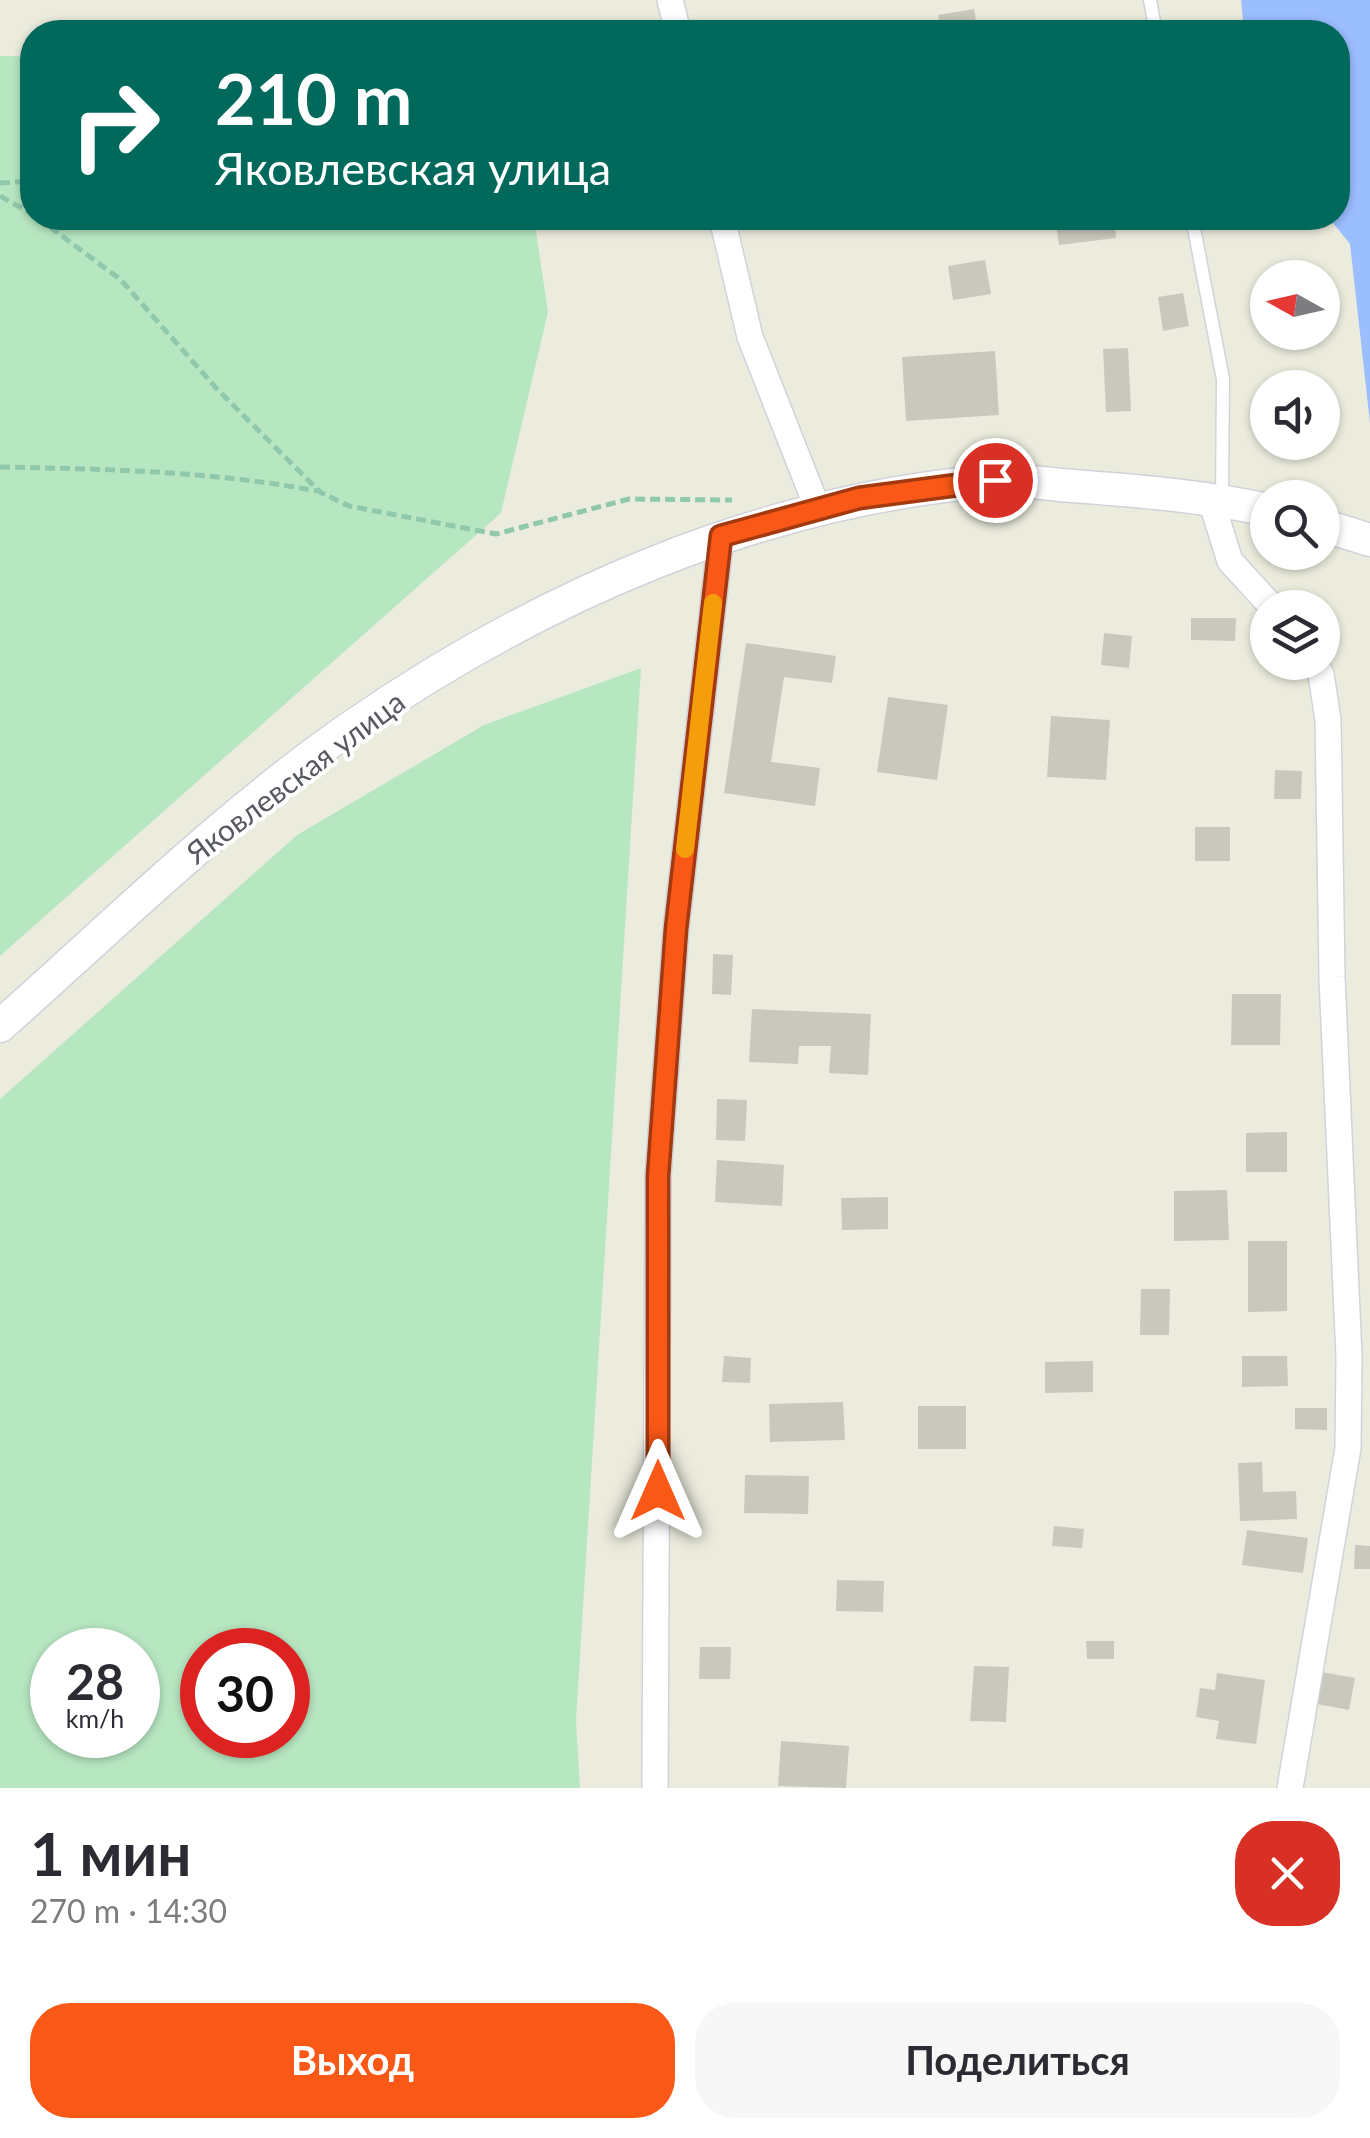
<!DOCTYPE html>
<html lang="ru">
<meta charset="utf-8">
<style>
body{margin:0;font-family:Lato,sans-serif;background:#f7f7f7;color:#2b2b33;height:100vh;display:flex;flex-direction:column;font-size:38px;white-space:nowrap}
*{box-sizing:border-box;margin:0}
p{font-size:32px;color:#7c7c81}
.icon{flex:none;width:55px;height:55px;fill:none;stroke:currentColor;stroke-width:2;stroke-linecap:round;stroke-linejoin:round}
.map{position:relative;height:1788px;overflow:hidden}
.side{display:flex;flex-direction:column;background:#fff;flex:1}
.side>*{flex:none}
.hud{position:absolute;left:20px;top:20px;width:1330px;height:210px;border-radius:40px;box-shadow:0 2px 8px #0004;background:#00695c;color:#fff;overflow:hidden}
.needle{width:65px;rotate:278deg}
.controls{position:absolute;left:1250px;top:260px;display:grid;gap:20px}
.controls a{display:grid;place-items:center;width:90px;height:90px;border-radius:50%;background:#fff;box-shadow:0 2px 8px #0004;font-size:50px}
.speed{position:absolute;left:30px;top:1628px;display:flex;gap:20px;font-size:50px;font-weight:700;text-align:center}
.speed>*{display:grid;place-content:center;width:130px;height:130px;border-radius:50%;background:#fff;box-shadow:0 2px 8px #0004;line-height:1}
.speed small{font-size:25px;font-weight:400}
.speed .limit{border:15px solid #d22;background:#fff;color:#111}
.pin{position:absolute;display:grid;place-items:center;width:85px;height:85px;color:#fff;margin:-42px;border:5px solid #fff;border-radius:50%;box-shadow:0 2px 10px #0007}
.me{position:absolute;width:110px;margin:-55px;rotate:0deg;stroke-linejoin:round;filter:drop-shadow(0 0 8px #0008)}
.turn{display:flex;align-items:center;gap:35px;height:210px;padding:0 30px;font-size:45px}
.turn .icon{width:130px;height:130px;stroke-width:2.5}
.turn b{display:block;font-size:70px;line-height:85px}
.round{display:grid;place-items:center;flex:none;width:105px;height:105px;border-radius:40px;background:#f7f7f7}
.head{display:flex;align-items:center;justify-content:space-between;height:170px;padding:0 30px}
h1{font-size:60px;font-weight:700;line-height:75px}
.primary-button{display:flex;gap:20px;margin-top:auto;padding:20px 30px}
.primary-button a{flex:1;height:115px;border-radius:40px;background:#f95817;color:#fff;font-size:40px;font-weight:700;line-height:115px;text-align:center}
.primary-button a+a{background:#f7f7f7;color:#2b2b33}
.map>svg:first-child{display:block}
.green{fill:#b7e7c1;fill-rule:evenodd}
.water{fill:#9bbeff}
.building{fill:#c9c8bd}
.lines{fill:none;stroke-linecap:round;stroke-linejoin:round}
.service-casing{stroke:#d1d2da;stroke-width:15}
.minor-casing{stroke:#d1d2da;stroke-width:28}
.tertiary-casing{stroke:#d1d2da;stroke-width:35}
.path{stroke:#90c8ac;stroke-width:5;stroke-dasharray:10 5;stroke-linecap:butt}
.service{stroke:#fff;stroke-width:12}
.minor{stroke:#fff;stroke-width:25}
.tertiary{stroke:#fff;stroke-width:32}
.route-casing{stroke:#a2390f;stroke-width:25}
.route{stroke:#f95817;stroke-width:18}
.slow{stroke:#f59e0b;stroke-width:18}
.labels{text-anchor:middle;stroke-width:8;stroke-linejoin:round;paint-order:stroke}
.street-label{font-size:30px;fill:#575961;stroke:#fff}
</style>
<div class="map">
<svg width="1370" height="1788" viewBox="0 0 1370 1788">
<rect width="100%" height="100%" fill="#ececde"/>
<g class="green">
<path d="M0 56H32V218H534L548 312 501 513 0 956Z"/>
<path d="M641 668 576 1721 580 1788H0V1099L297 835 484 725ZM52 1650H138V1735H52ZM202 1650H288V1735H202Z"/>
</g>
<path class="water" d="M1241 0H1370V423L1350 244 1329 218H1338V32H1244Z"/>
<g class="building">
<path d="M974 9 978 32H941L938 15Z"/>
<path d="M1055 218H1114L1116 238 1059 245Z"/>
<path d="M985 260 991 294 953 300 948 266Z"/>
<path d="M1183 293 1189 326 1163 331 1158 297Z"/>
<path d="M1128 348 1131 411 1106 412 1103 349Z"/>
<path d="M995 351 999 415 906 421 902 357Z"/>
<path d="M1191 618H1236L1235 641 1191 640Z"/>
<path d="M1104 633 1132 636 1129 668 1101 665Z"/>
<path d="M746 643 836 656 832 683 784 677 771 762 820 768 815 806 724 793Z"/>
<path d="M888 697 948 705 937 780 877 772Z"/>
<path d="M1051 716 1110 720 1106 780 1047 777Z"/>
<path d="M1275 770 1302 771 1301 799H1274Z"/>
<rect x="1195" y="827" width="35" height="34"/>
<path d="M713 954 733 955 731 995 712 994Z"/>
<path d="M1232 994H1281L1280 1045H1231Z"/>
<path d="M752 1009 871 1014 868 1075 829 1073 831 1046H799L798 1064 749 1062Z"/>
<path d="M717 1099 747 1100 745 1141 716 1140Z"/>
<path d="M1287 1132V1172H1246V1133Z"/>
<path d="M717 1160 784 1165 782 1206 715 1202Z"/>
<path d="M1227 1190 1229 1240 1174 1241V1191Z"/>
<path d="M888 1197V1229L842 1230 841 1198Z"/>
<path d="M1248 1241H1287V1311L1248 1312Z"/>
<path d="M1141 1289H1170L1169 1335H1140Z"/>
<path d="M724 1356 751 1358 750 1383 722 1382Z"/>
<path d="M1242 1356H1287L1288 1386 1242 1387Z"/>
<path d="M1093 1361V1392L1045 1393V1362Z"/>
<path d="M843 1402 845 1440 770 1442 769 1404Z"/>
<rect x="918" y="1406" width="48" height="43"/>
<path d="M1295 1408H1327V1430L1295 1429Z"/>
<path d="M1262 1462 1263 1492 1296 1491 1297 1519 1240 1521 1238 1463Z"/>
<path d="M745 1475 809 1476 808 1514 744 1513Z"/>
<path d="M1054 1526 1084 1529 1082 1548 1052 1546Z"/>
<path d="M1247 1530 1308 1538 1303 1573 1242 1565Z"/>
<path d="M1355 1545 1370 1546V1569H1354Z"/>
<path d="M837 1580 884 1581 883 1612 836 1611Z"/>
<path d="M1086 1641H1114V1659H1087Z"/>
<path d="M700 1647H731L730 1679H699Z"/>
<path d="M974 1666 1009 1667 1006 1722 970 1721Z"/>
<path d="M1322 1672 1355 1678 1349 1710 1317 1704Z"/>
<path d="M1217 1673 1265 1680 1256 1744 1216 1739 1219 1721 1196 1717 1200 1688 1215 1690Z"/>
<path d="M781 1741 849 1746 846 1788 778 1786Z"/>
</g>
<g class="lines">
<defs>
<g id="service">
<path d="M1150 0 1156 32"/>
<path d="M1192 218 1223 379 1222 500"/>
</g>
<g id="minor">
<path d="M670 0 678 32"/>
<path d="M722 218 750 337 817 507"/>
<path d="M1210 497 1230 561 1273 608"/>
<path d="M655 1788 658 1176 676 929 721 536"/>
<path d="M1290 1788 1348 1448 1349 1357 1332 977 1328 720 1321 674 1313 662"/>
</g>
<g id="tertiary">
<path d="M1322 525 1370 540"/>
<path d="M0 1026C114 925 225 815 350 728 541 596 758 501 990 481 1017 479 1046 484 1073 486 1139 491 1203 496 1268 510"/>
</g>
</defs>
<use href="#service" class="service-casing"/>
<use href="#minor" class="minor-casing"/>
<use href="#tertiary" class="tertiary-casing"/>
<g class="path">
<path d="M392 32 398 27 555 32"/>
<path d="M0 183 32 181"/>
<path d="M0 196 32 214"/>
<path d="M38 218 121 280 218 390 320 492 349 506 496 534 629 499 732 500"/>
<path d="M0 467C107 469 211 471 317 491"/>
</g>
<use href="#service" class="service"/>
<use href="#minor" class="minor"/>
<use href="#tertiary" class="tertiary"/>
</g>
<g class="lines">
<defs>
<path id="route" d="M658 1491V1176L676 929 721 536 859 498 995 480"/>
</defs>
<use href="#route" class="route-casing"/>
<use href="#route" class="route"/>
<path class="slow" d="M685 849 713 603"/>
</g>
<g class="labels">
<g class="street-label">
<text transform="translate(296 778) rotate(-37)" y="10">Яковлевская улица</text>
</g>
</g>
</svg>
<div class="controls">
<a><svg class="needle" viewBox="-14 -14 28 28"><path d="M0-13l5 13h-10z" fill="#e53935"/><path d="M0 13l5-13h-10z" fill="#7c7c81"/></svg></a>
<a><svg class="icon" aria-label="sound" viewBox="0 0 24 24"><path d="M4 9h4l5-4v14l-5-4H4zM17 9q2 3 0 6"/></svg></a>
<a><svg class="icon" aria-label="search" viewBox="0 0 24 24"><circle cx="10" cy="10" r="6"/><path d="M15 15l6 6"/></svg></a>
<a><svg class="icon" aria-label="layers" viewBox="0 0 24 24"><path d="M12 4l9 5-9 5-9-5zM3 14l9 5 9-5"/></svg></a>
</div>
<div class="speed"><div>28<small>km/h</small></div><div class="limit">30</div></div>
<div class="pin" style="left:995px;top:480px;background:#d93025"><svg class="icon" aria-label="arrive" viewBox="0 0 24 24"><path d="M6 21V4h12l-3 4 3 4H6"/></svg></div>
<svg class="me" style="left:658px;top:1491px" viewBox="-20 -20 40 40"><path d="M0-17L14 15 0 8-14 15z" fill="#f95817" stroke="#fff" stroke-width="4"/></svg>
<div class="hud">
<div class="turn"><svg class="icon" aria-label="right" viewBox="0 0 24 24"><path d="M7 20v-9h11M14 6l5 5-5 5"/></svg><div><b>210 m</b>Яковлевская улица</div></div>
</div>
</div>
<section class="side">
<div class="head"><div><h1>1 мин</h1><p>270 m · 14:30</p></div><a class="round" style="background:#d93025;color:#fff"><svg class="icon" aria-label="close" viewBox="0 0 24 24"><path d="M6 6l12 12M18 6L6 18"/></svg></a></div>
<div class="primary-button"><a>Выход</a><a>Поделиться</a></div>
</section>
